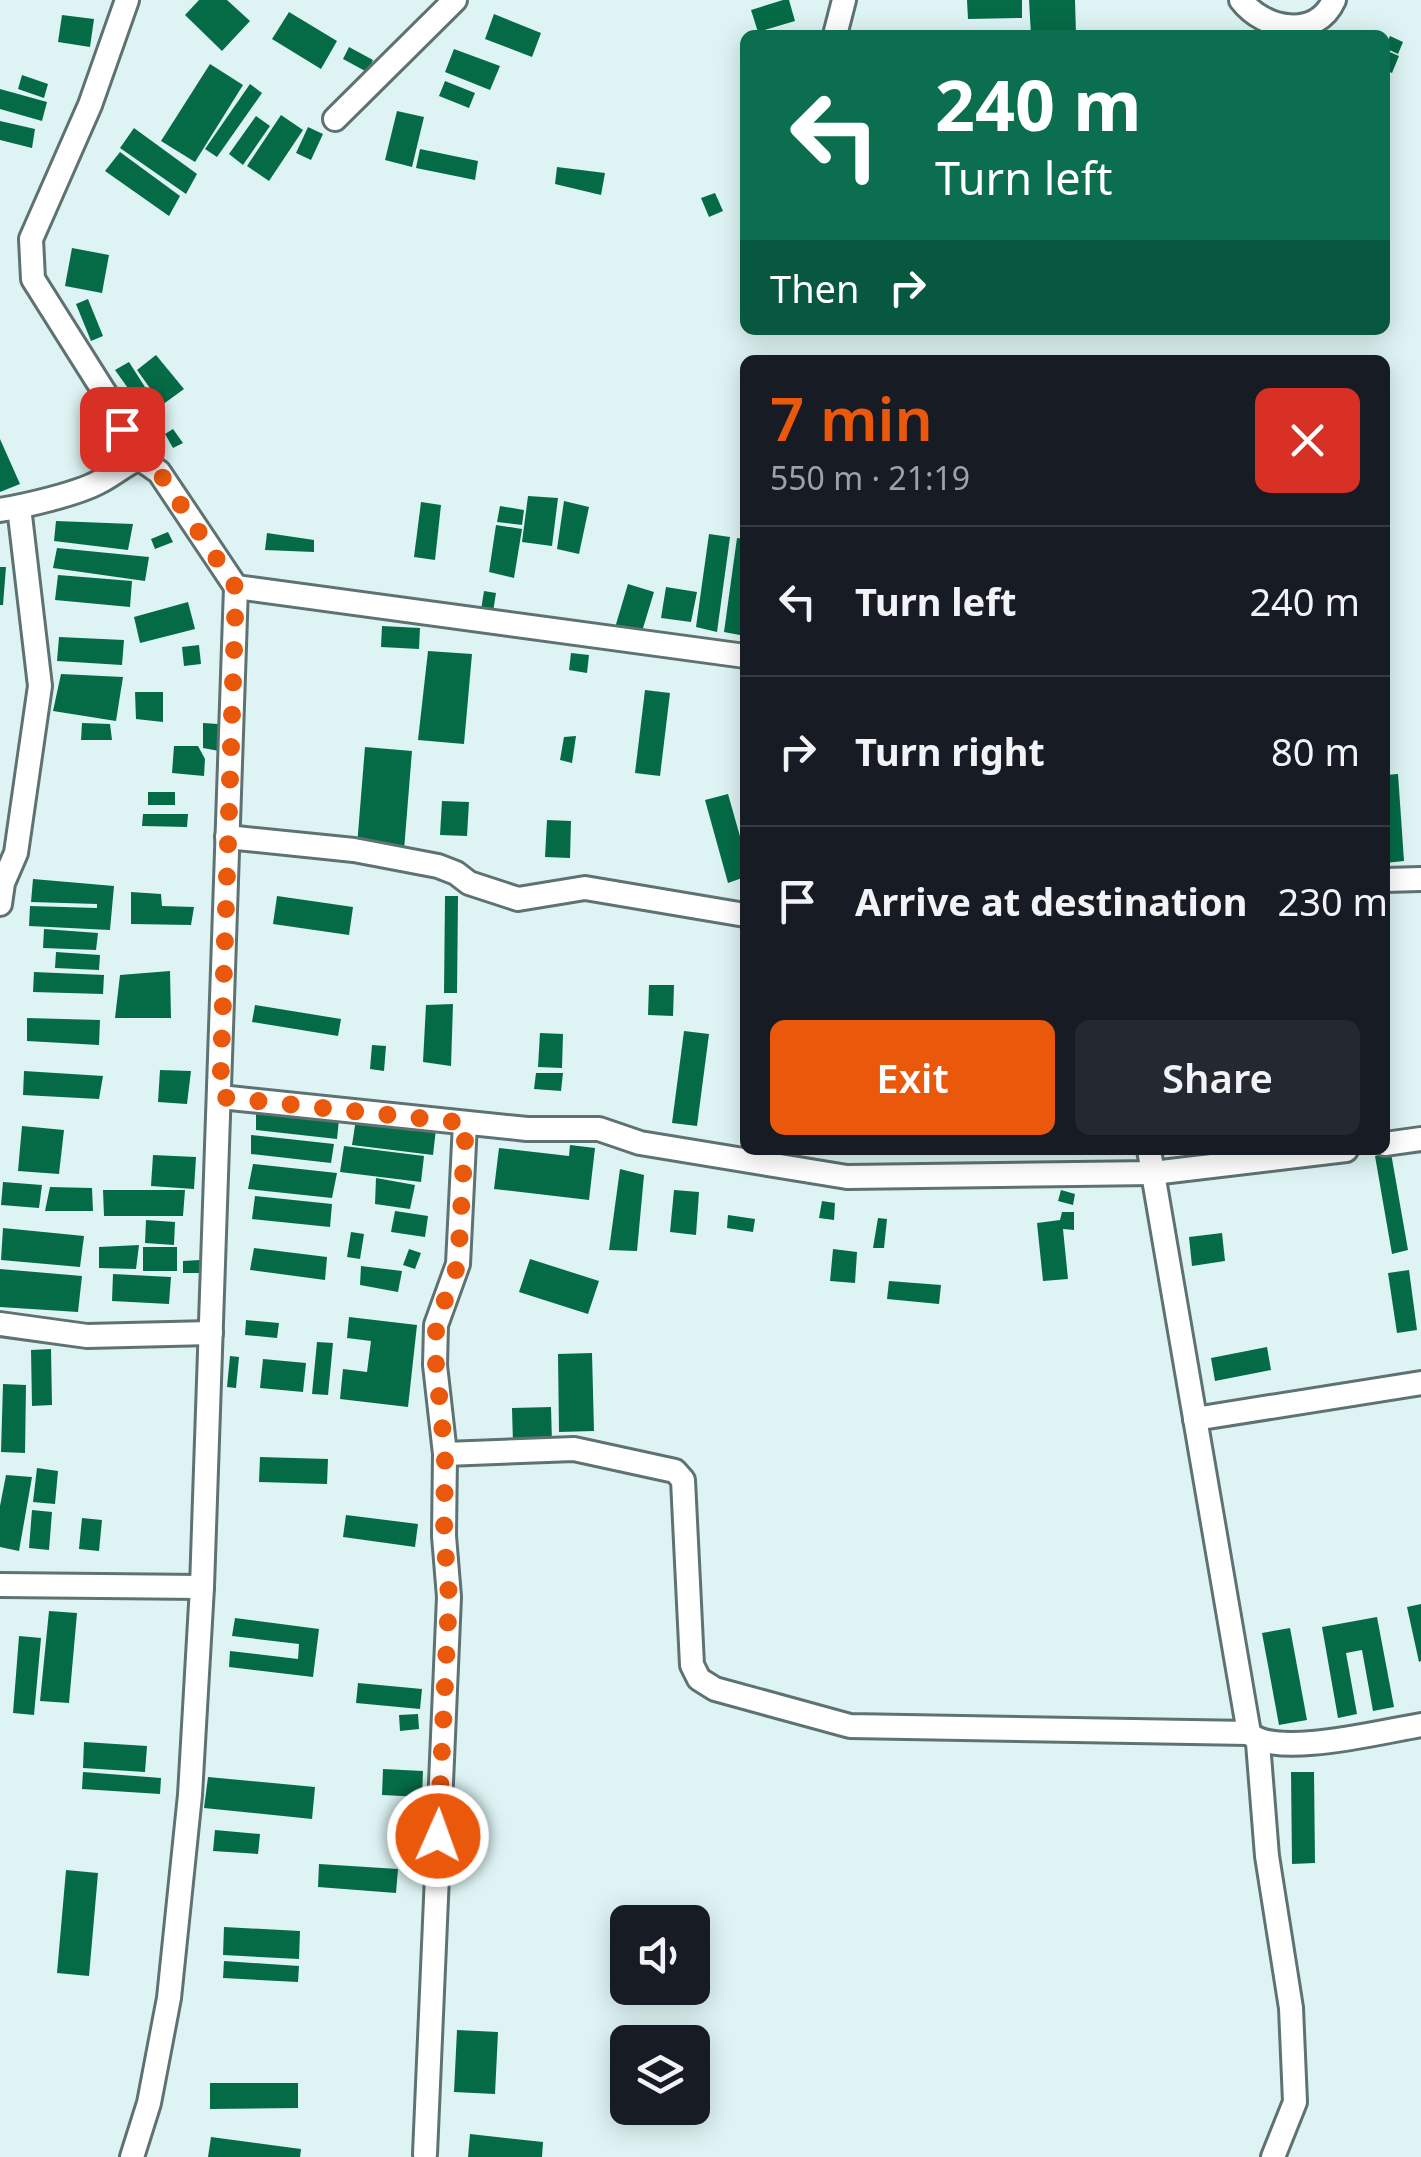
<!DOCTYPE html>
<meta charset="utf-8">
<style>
body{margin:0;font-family:"Noto Sans",sans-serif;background:#242831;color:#f1f3f6;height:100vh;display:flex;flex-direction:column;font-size:38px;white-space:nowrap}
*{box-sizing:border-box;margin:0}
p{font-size:32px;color:#9ea1a6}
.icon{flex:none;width:55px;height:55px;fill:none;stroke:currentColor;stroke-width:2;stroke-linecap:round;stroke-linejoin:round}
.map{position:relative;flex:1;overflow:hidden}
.sheet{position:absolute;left:740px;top:355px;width:650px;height:800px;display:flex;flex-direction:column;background:#171b24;border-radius:15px;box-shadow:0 5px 25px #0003}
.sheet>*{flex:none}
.guide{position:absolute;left:740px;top:30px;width:650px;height:305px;border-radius:15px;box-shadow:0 5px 25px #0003;background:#0b6e4f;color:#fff;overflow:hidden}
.buttons{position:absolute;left:610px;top:1905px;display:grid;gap:20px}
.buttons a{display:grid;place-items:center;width:100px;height:100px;border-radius:15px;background:#171b24;box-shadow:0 5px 25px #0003;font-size:50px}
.pin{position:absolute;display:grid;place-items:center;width:85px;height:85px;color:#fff;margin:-42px;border-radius:20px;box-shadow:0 5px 15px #0006}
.me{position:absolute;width:110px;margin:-55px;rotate:2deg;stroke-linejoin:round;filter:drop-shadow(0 0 8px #0008)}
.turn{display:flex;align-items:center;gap:35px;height:210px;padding:0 30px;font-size:45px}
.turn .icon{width:130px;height:130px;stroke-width:2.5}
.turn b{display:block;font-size:70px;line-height:85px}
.then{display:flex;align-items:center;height:95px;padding:0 30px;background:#0003;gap:20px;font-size:38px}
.round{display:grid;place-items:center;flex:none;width:105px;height:105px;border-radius:15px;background:#242831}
.summary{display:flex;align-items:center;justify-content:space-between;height:170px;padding:0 30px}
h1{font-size:60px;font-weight:600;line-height:75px;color:#ea580c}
.button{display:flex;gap:20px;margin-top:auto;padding:20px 30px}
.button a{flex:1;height:115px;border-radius:15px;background:#ea580c;color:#fff;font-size:40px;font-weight:600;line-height:115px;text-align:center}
.button a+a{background:#242831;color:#f1f3f6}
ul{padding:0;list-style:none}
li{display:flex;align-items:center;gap:30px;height:150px;padding:0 30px;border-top:2px solid #363941}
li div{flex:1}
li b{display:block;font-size:38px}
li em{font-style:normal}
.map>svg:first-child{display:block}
.building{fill:#056b47}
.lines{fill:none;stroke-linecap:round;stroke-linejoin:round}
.minor-casing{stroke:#5e7272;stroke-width:28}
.minor{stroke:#fff;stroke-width:22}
.route{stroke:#ea580c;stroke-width:18;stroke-dasharray:0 32.4}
</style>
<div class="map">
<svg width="1421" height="2157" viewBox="0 0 1421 2157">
<rect width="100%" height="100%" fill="#def4f4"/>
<g class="building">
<path d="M199 0H227L250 21 222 51 185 15Z"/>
<path d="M783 0H789L795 21 758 32 751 10Z"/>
<path d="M967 0H1022V18L968 19Z"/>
<path d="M1029 0H1075L1076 35H1031Z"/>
<path d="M289 12 337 41 321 69 272 39Z"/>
<path d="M494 14 541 33 532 57 485 39Z"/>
<path d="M62 15 94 19 90 47 58 42Z"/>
<path d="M1390 36 1403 42 1398 54 1385 48Z"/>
<path d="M349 47 373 60 367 72 343 59Z"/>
<path d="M454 49 500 66 490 90 445 72Z"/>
<path d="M1385 50 1399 56 1392 73 1385 70Z"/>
<path d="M210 64 243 85 195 162 161 141Z"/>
<path d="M22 75 48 84 44 98 18 89Z"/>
<path d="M445 81 475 93 469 108 439 96Z"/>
<path d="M250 84 262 93 217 157 205 149Z"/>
<path d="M0 89 47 102 42 121 0 109Z"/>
<path d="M397 111 424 117 412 167 385 160Z"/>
<path d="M281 115 303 130 269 181 247 166Z"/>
<path d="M256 116 270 126 243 165 229 154Z"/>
<path d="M0 121 35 129 32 148 0 140Z"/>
<path d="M308 127 323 134 311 160 296 153Z"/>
<path d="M134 128 197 174 186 194 120 148Z"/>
<path d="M420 149 478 161 475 180 416 168Z"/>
<path d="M120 152 180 196 169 216 105 171Z"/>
<path d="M557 167 605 173 601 195 555 184Z"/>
<path d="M715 193 723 211 709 217 701 198Z"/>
<path d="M72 248 109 255 102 293 65 286Z"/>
<path d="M88 299 103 336 91 341 76 304Z"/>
<path d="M156 355 184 389 162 405 137 370Z"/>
<path d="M129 362 152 398 140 405 115 370Z"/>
<path d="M173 429 183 443 173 448 165 434Z"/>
<path d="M0 439 20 484 0 492Z"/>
<path d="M528 496 558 498 552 546 522 542Z"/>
<path d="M564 501 589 507 579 554 557 549Z"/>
<path d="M421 502 441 505 435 560 414 557Z"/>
<path d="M500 506 524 510 522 525 497 522Z"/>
<path d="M56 521 133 524 128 550 54 541Z"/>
<path d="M496 525 522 529 514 578 489 572Z"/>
<path d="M168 532 173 542 155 549 151 539Z"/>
<path d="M267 533 314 540V552L265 550Z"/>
<path d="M709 534 730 537 717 632 696 627Z"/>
<path d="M737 538 745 539V636L724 632Z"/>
<path d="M57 548 149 557 145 581 53 568Z"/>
<path d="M0 567H6L3 605H0Z"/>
<path d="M58 575 132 581 130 607 55 600Z"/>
<path d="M628 584 654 592 640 638 614 631Z"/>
<path d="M666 587 697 592 691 622 661 618Z"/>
<path d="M484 591 496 593 493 612 481 610Z"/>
<path d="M188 602 195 629 140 643 134 617Z"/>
<path d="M382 626 420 628 419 649 381 647Z"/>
<path d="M59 637 124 640 122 665 57 661Z"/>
<path d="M199 645 201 664 184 666 182 647Z"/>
<path d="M428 651 472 654 464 744 418 740Z"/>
<path d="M571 653 589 655 587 673 569 670Z"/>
<path d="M61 674 123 677 116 721 53 711Z"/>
<path d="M645 690 670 693 660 776 635 773Z"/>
<path d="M135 692H163V722L136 719Z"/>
<path d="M82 723 110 724 112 740H81Z"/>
<path d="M203 723 218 724 219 751 203 748Z"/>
<path d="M576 736 572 763 560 760 564 737Z"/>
<path d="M174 746H198L205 759 204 776 172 773Z"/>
<path d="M365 747 412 751 404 850 357 846Z"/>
<path d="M1398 774 1404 861 1385 863V775Z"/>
<rect x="148" y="792" width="27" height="13"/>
<path d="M728 794 745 854V877L728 883 705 800Z"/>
<path d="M442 801 469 802 467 836 440 835Z"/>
<path d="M143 814H188L187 827 142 826Z"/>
<path d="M547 820 571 821 570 858 545 857Z"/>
<path d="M33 879 114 886 110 930 29 926 30 906 97 908V904L31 902Z"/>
<path d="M131 892 161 894 162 906 194 907 191 925 131 924Z"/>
<path d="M277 896 353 907 349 935 273 924Z"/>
<path d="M445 896H458L457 993H444Z"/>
<path d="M44 929 98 933 96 950 43 948Z"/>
<path d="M56 952 100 955 99 970 55 968Z"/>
<path d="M170 971 171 1018H115L120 975Z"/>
<path d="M34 972 104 975 103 994 33 992Z"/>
<path d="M649 985H674L673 1016 648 1015Z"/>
<path d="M453 1004 451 1066 423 1062 426 1005Z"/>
<path d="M255 1005 341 1019 338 1036 252 1022Z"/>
<path d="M27 1018 100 1020 99 1045 27 1041Z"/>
<path d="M684 1031 709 1034 697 1126 672 1123Z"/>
<path d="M540 1033 563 1034 562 1068 538 1067Z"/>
<path d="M372 1045 386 1046 384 1071 370 1069Z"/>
<path d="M160 1070 191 1071 187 1104 158 1102Z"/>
<path d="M24 1071 103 1076 99 1099 23 1095Z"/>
<path d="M536 1073H563L561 1091 534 1089Z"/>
<path d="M256 1110 339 1119 337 1139 256 1130Z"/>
<path d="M356 1119 436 1129 433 1155 352 1145Z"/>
<path d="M22 1126 64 1130 59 1174 18 1171Z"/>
<path d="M251 1135 334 1144 331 1163 251 1154Z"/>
<path d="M570 1145 595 1148 589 1200 494 1189 499 1148 569 1156Z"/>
<path d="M344 1146 424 1156 421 1182 340 1172Z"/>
<path d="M1391 1153 1408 1250 1392 1254 1375 1156Z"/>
<path d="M153 1155 196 1157 194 1189 151 1186Z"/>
<path d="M253 1164 337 1173 332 1198 248 1189Z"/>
<path d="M620 1169 644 1175 637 1251 609 1250Z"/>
<path d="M376 1178 415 1185 410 1209 375 1204Z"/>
<path d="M3 1182 42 1185 39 1208 1 1205Z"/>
<path d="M50 1187 92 1188 93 1211H45Z"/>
<path d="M103 1190H185L183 1216H104Z"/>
<path d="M674 1190 699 1192 696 1235 670 1232Z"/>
<path d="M1061 1190 1075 1194 1073 1205 1058 1201Z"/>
<path d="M255 1196 332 1204 330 1227 252 1219Z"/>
<path d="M822 1201 835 1203 834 1220 819 1218Z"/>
<path d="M395 1211 428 1216 425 1237 391 1232Z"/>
<path d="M1062 1212H1074V1230L1063 1229 1068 1279 1043 1281 1037 1223 1060 1220Z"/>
<path d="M728 1215 755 1219 753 1232 727 1228Z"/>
<path d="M878 1218 887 1219 884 1248H873Z"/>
<path d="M146 1220 175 1222 174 1245 145 1243Z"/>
<path d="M3 1228 84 1236 80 1267 1 1260Z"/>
<path d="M351 1232 364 1234 360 1259 347 1257Z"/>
<path d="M1222 1233 1225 1261 1192 1266 1189 1237Z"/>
<path d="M139 1245 136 1269 99 1268V1247Z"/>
<rect x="143" y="1247" width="34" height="24"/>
<path d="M254 1248 327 1257 325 1280 250 1270Z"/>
<path d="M409 1249 421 1253 415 1269 403 1265Z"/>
<path d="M833 1249 857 1252 855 1283 830 1281Z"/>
<path d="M530 1259 599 1281 588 1314 519 1292Z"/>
<path d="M200 1260V1273H183V1261Z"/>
<path d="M361 1266 402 1271 398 1292 360 1285Z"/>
<path d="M0 1269 82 1276 78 1312 0 1307Z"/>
<path d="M1409 1270 1417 1330 1397 1333 1388 1273Z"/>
<path d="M113 1274 171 1277 169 1304 112 1301Z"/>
<path d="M889 1281 941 1285 939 1304 887 1299Z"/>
<path d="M349 1317 417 1325 408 1407 340 1399 343 1369 367 1372 371 1341 347 1338Z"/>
<path d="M246 1320 279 1323 277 1338 245 1335Z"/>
<path d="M317 1342 333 1343 328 1395 312 1394Z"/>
<path d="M1267 1347 1271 1370 1215 1381 1211 1358Z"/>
<path d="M51 1349 52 1405 32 1406 31 1350Z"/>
<path d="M592 1353 594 1431 559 1432 558 1354Z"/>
<path d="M230 1356 239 1357 236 1388 227 1387Z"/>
<path d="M263 1359 306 1363 303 1392 260 1388Z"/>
<path d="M3 1384 26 1385 25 1453 1 1452Z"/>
<path d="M551 1407 552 1443 513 1444 512 1408Z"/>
<path d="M260 1457 328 1459 327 1484 259 1482Z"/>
<path d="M37 1468 58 1471 55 1504 33 1502Z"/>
<path d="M6 1475 32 1477 19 1551 0 1547V1506Z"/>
<path d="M32 1510 52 1512 49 1550 29 1548Z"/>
<path d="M346 1515 418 1524 415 1547 343 1537Z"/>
<path d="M82 1518 102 1520 99 1551 79 1549Z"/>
<path d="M1421 1604V1661L1419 1662 1407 1607Z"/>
<path d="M49 1611 77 1613 69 1703 40 1701Z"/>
<path d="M1377 1617 1394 1707 1373 1711 1362 1650 1346 1653 1357 1714 1338 1718 1322 1627Z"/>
<path d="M235 1618 319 1629 313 1677 229 1667 230 1651 298 1659 299 1644 232 1636Z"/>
<path d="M1290 1628 1307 1720 1279 1725 1262 1633Z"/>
<path d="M19 1636 41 1638 34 1715 13 1713Z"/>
<path d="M358 1683 422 1689 420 1709 356 1703Z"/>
<path d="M418 1714 419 1729 400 1731 399 1715Z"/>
<path d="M84 1742 147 1746 145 1772 83 1768Z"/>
<path d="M383 1769 423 1771 422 1797 382 1795Z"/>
<path d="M83 1772 161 1778 160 1794 82 1789Z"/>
<path d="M1291 1772H1314L1315 1863 1292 1864Z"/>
<path d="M208 1777 315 1787 312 1819 204 1808Z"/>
<path d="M215 1830 260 1834 258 1854 213 1851Z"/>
<path d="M319 1864 398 1869 396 1893 318 1887Z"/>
<path d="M66 1870 98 1873 89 1976 57 1973Z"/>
<path d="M224 1927 300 1931 299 1959 223 1955Z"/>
<path d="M224 1961 299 1966 298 1982 223 1978Z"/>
<path d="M457 2030 498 2032 495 2094 454 2092Z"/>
<path d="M210 2083H298V2108L210 2109Z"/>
<path d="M470 2134 543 2142 542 2157H468Z"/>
<path d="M211 2137 301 2149 300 2157H208Z"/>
</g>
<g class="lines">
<defs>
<g id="minor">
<path d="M1241 0C1264 30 1316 40 1334 0"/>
<path d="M835 35 844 0"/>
<path d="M335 119 455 0"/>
<path d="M0 510C25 506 77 494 99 482 113 475 124 465 139 458L115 419 108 398 33 279 31 239 90 105 127 0"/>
<path d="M236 587 745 656"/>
<path d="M227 837 354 850 438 866 456 873 469 883 518 899 585 888 745 915"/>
<path d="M1385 880 1421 879"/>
<path d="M0 904 3 883 16 853 40 686 19 507"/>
<path d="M220 1097 527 1129H599L640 1143 847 1177 1153 1173 1346 1150"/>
<path d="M1385 1144 1421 1139"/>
<path d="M1149 1150 1249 1733C1274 1759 1384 1731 1421 1725"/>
<path d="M0 1324 87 1336 211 1333"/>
<path d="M1195 1419 1421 1383"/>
<path d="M445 1454 574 1449 675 1471 683 1480 692 1665 699 1679 715 1689 850 1726 1249 1733"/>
<path d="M0 1585 202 1587"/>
<path d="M1258 1743 1267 1856 1291 2008 1295 2102 1273 2157"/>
<path d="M425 2154 449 1597 444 1536 445 1454 435 1365 436 1325 458 1264 465 1123"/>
<path d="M132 2157 149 2103 169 1998 190 1795 202 1587 236 587 159 472 139 458"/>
</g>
</defs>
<use href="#minor" class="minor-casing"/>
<use href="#minor" class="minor"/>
</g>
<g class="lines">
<path class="route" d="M122 429 139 458 159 472 236 588 220 1097 466 1123 458 1264 436 1325V1365L445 1454 444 1536 449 1597 438 1836"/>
</g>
</svg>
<div class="buttons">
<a><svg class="icon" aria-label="sound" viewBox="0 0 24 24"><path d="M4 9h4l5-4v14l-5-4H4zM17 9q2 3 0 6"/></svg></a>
<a><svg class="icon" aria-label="layers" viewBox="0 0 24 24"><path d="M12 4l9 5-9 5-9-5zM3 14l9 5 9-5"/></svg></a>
</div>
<div class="pin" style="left:122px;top:429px;background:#d93025"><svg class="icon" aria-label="arrive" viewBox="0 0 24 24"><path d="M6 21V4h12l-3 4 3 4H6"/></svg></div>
<svg class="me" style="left:438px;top:1836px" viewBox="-20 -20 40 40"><circle r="17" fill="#ea580c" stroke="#fff" stroke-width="3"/><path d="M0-11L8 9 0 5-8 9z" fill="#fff"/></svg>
<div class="guide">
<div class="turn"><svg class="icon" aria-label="left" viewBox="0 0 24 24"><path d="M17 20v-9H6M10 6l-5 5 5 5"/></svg><div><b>240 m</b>Turn left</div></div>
<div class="then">Then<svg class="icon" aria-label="right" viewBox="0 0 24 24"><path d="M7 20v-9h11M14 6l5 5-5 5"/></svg></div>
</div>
<section class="sheet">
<div class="summary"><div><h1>7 min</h1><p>550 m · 21:19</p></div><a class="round" style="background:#d93025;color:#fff"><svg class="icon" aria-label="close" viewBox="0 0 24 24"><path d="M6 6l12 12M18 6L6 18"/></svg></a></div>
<ul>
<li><svg class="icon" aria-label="left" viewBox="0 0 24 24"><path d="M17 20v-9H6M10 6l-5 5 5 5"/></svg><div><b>Turn left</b></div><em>240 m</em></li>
<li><svg class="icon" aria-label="right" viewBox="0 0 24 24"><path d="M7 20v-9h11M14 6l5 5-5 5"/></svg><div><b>Turn right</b></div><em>80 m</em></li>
<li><svg class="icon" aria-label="arrive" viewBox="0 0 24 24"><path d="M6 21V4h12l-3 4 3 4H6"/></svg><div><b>Arrive at destination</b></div><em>230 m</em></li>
</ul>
<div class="button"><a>Exit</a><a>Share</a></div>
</section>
</div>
